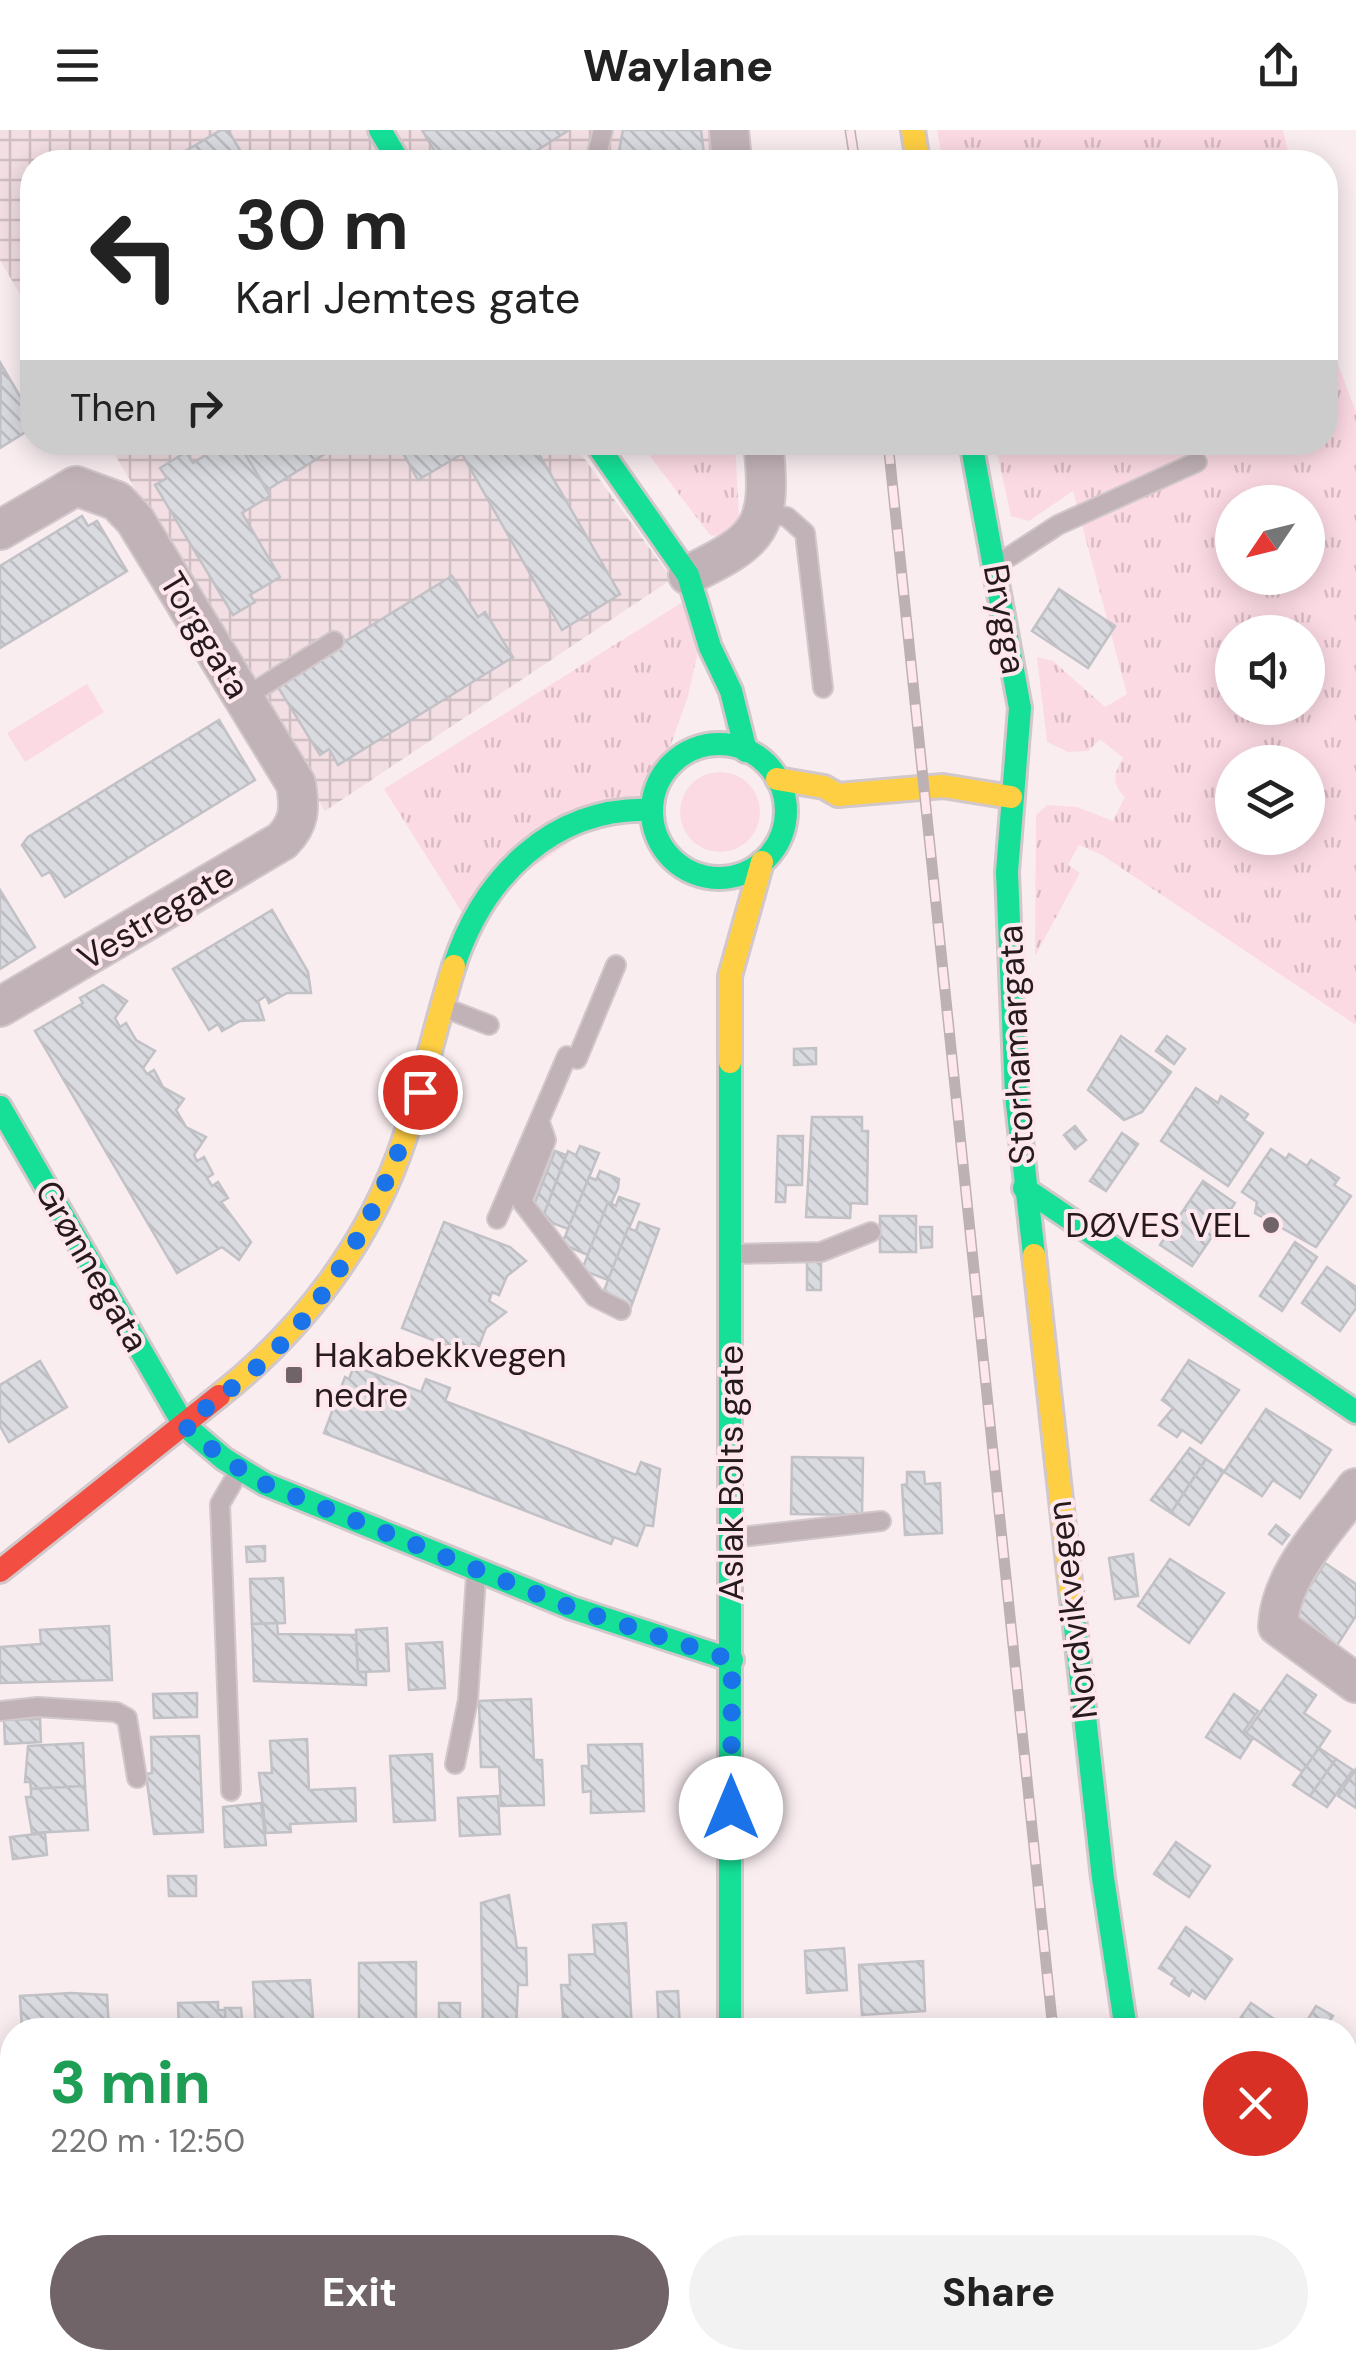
<!DOCTYPE html>
<meta charset="utf-8">
<style>
body{margin:0;font-family:"DM Sans",sans-serif;background:#f2f2f2;color:#222;height:100vh;display:flex;flex-direction:column;font-size:38px;white-space:nowrap}
*{box-sizing:border-box;margin:0}
p{font-size:32px;color:#767676}
.icon{flex:none;width:55px;height:55px;fill:none;stroke:currentColor;stroke-width:2;stroke-linecap:round;stroke-linejoin:round}
.map{position:relative;flex:1;overflow:hidden}
.side{position:absolute;left:0px;top:1888px;width:1358px;height:352px;display:flex;flex-direction:column;background:#fff;border-radius:40px 40px 0 0;box-shadow:0 5px 25px #0003}
.side>*{flex:none}
.hud{position:absolute;left:20px;top:20px;width:1318px;height:305px;border-radius:40px;box-shadow:0 5px 25px #0003;background:#fff;color:#222;overflow:hidden}
.needle{width:65px;rotate:235deg}
.tools{position:absolute;left:1215px;top:355px;display:grid;gap:20px}
.tools a{display:grid;place-items:center;width:110px;height:110px;border-radius:50%;background:#fff;box-shadow:0 5px 25px #0003;font-size:50px}
.pin{position:absolute;display:grid;place-items:center;width:85px;height:85px;color:#fff;margin:-42px;border:5px solid #fff;border-radius:50%;box-shadow:0 2px 10px #0007}
.me{position:absolute;width:110px;margin:-55px;rotate:0deg;stroke-linejoin:round;filter:drop-shadow(0 0 8px #0008)}
.turn{display:flex;align-items:center;gap:35px;height:210px;padding:0 50px;font-size:45px}
.turn .icon{width:130px;height:130px;stroke-width:2.5}
.turn b{display:block;font-size:70px;line-height:85px}
.then{display:flex;align-items:center;height:95px;padding:0 50px;background:#0003;gap:20px;font-size:38px}
.round{display:grid;place-items:center;flex:none;width:105px;height:105px;border-radius:52px;background:#f2f2f2}
.headline{display:flex;align-items:center;justify-content:space-between;height:170px;padding:0 50px}
h1{font-size:60px;font-weight:800;line-height:75px;color:#1e9e55}
.button{display:flex;gap:20px;margin-top:auto;padding:20px 50px}
.button a{flex:1;height:115px;border-radius:60px;background:#706468;color:#fff;font-size:40px;font-weight:800;line-height:115px;text-align:center}
.button a+a{background:#f2f2f2;color:#222}
header{display:flex;justify-content:space-between;align-items:center;height:130px;padding:0 50px;background:#fff;font-size:45px;font-weight:800}
.map>svg:first-child{display:block}
.industrial{fill:url(#industrial-grid)}
.grass{fill:#fcdae4}
.park{fill:url(#park-tufts);fill-rule:evenodd}
.building{fill:url(#building-back-hatch);stroke:#c1c1c6;stroke-width:2.5}
.lines{fill:none;stroke-linecap:round;stroke-linejoin:round}
.lane-casing{stroke:#d2c8cb;stroke-width:22}
.street-casing{stroke:#d2c8cb;stroke-width:42}
.fast-casing{stroke:#d2c8cb;stroke-width:28}
.slow-casing{stroke:#d2c8cb;stroke-width:28}
.jam-casing{stroke:#d2c8cb;stroke-width:28}
.lane{stroke:#c1b2b7;stroke-width:18}
.street{stroke:#c1b2b7;stroke-width:38}
.fast{stroke:#16e098;stroke-width:22}
.slow{stroke:#ffcf43;stroke-width:22}
.jam{stroke:#f24e42;stroke-width:22}
.rail-casing{stroke:#bdb1b4;stroke-width:11}
.rail{stroke:#fee8ee;stroke-width:8;stroke-dasharray:22;stroke-linecap:butt}
.route{stroke:#1a73e8;stroke-width:18;stroke-dasharray:0 32.4}
.poi-dot{fill:#706468;stroke:#fee8ee;stroke-width:4}
.labels{text-anchor:middle;stroke-width:8;stroke-linejoin:round;paint-order:stroke}
.street-label{font-size:35px;fill:#261a1e;stroke:#fee8ee}
.poi-label{font-size:35px;fill:#261a1e;stroke:#fee8ee;text-anchor:end}
</style>
<header><svg class="icon" aria-label="menu" viewBox="0 0 24 24"><path d="M4 6h16M4 12h16M4 18h16"/></svg>Waylane<svg class="icon" aria-label="share" viewBox="0 0 24 24"><path d="M12 15V3M7 8l5-5 5 5M5 13v7h14v-7"/></svg></header>
<div class="map">
<svg width="1356" height="2238" viewBox="0 0 1356 2238">
<defs>
<pattern id="industrial-grid" width="8" height="8" patternUnits="userSpaceOnUse" patternTransform="scale(2.5)"><rect width="8" height="8" fill="#f2dee3"/><path d="M0 4h8M4 0v8" fill="none" stroke="#cfbec2"/></pattern>
<pattern id="park-tufts" width="24" height="20" patternUnits="userSpaceOnUse" patternTransform="scale(2.5)"><rect width="24" height="20" fill="#fcdae4"/><path d="M3 7l-1-3M5 7V3M7 7l1-3M15 17l-1-3M17 17v-4M19 17l1-3" fill="none" stroke="#d8bac3"/></pattern>
<pattern id="building-back-hatch" width="6" height="6" patternUnits="userSpaceOnUse" patternTransform="scale(2.5)"><rect width="6" height="6" fill="#dadbe0"/><path d="M-1 5l2 2M0 0l6 6M5-1l2 2" fill="none" stroke="#bbbbc0"/></pattern>
</defs>
<rect width="100%" height="100%" fill="#f9edf0"/>
<g class="industrial">
<path d="M0 0H713L716 32H32V185L0 130Z"/>
<path d="M108 313H573L672 449 325 681Z"/>
</g>
<g class="grass">
<path d="M87 554 104 582 25 632 7 603Z"/>
<circle cx="720" cy="682" r="40"/>
</g>
<g class="park">
<path d="M937 0H1283L1290 32H943Z"/>
<path d="M1325 200 1356 282V895L1102 725 1079 715 1068 735 1080 743 1035 826 1036 685 1047 675 1077 677 1113 691 1125 667C1111 653 1114 644 1123 628L1100 609 1088 621 1068 622 1047 612 1037 527 1053 531 1105 577 1127 564 1073 361 1029 391 1011 386 995 313 1325 312ZM1232 372H1308V448H1232ZM1232 502H1308V578H1232ZM1232 632H1308V708H1232Z"/>
<path d="M640 313H735L739 387 726 407 710 405Z"/>
<path d="M686 470 697 526 688 566 669 620 655 635 638 666 463 784 384 659Z"/>
</g>
<g class="building">
<path d="M221 0H228L247 32H167Z"/>
<path d="M422 0H569L519 32H441Z"/>
<path d="M623 0H701L705 32H617Z"/>
<path d="M1 234 32 287V298L0 318Z"/>
<path d="M226 312H238L270 366 242 383 280 447 250 465 255 472 233 485 155 355 167 348 160 338 186 322 193 333Z"/>
<path d="M238 312H344L267 360Z"/>
<path d="M397 312H482L418 350Z"/>
<path d="M482 312H532L620 464 562 500 462 324Z"/>
<path d="M82 386 88 396 97 391 127 441 0 518V436Z"/>
<path d="M452 446 478 487 485 482 513 527 338 635 329 619 320 625 276 554Z"/>
<path d="M1059 459 1115 496 1088 538 1032 501Z"/>
<path d="M219 590 255 650 65 767 50 742 42 746 22 715 28 707Z"/>
<path d="M0 760 35 817 0 839Z"/>
<path d="M272 780 308 842 311 863H287L269 873 266 866 258 871 264 890 240 891 222 901 218 894 209 900 173 839Z"/>
<path d="M103 855 127 871 115 888 120 897 126 893 136 910 155 921 143 938 147 944 154 940 163 957 184 969 176 980 186 997 206 1007 194 1025 197 1031 204 1027 213 1044 207 1048 212 1056 218 1052 228 1068 221 1072 251 1112 239 1130 222 1117 177 1143 35 901 83 873 80 868Z"/>
<path d="M1121 906 1171 942 1142 982 1124 990 1088 960Z"/>
<path d="M1167 906 1185 919 1174 934 1156 921Z"/>
<path d="M816 918V934L794 935V919Z"/>
<path d="M1196 958 1218 973 1221 966 1248 984 1244 990 1263 1003 1228 1056 1161 1011Z"/>
<path d="M812 987H862V1001H868L867 1074 851 1073 850 1088 806 1087Z"/>
<path d="M1075 996 1086 1010 1075 1019 1064 1005Z"/>
<path d="M1122 1003 1138 1014 1106 1061 1090 1051Z"/>
<path d="M778 1006H803L802 1055H786L785 1072H776Z"/>
<path d="M580 1016 599 1023 568 1099 542 1089 568 1021 576 1025Z"/>
<path d="M1271 1019 1286 1029 1289 1024 1307 1036 1311 1030 1339 1048 1334 1055 1351 1066 1316 1117 1255 1083 1257 1072 1242 1062Z"/>
<path d="M555 1021 566 1025 544 1084 532 1080Z"/>
<path d="M600 1041 619 1049 618 1058 588 1125 562 1114 589 1047 596 1050Z"/>
<path d="M1203 1051 1235 1073 1192 1136 1160 1115Z"/>
<path d="M619 1067 639 1074 608 1150 582 1140 608 1072 616 1076Z"/>
<rect x="880" y="1086" width="36" height="36"/>
<path d="M444 1092 510 1117 526 1131 507 1146 499 1165 492 1162 489 1171 506 1182 486 1198 479 1216 472 1214 469 1224 402 1198Z"/>
<path d="M639 1092 659 1099 631 1177 602 1166 628 1098 636 1101Z"/>
<path d="M920 1097H932V1117L921 1118Z"/>
<path d="M1295 1112 1317 1127 1282 1181 1260 1166Z"/>
<rect x="807" y="1130" width="14" height="30"/>
<path d="M1327 1137 1356 1157V1178L1340 1201 1302 1173Z"/>
<path d="M1189 1230 1239 1260 1201 1313 1182 1300 1177 1307 1159 1295 1173 1278 1162 1270Z"/>
<path d="M40 1231 67 1277 9 1312 0 1296V1255Z"/>
<path d="M354 1236 421 1262 426 1249 450 1258 445 1271 636 1345 641 1332 660 1339 653 1396 645 1395 637 1416 614 1407 611 1414 324 1303 345 1247 349 1249Z"/>
<path d="M1266 1279 1331 1320 1300 1368 1273 1350 1262 1366 1224 1342Z"/>
<path d="M1190 1318 1206 1329 1171 1383 1151 1370Z"/>
<path d="M792 1327 863 1328 862 1385 791 1384Z"/>
<path d="M1206 1329 1224 1341 1189 1395 1171 1383Z"/>
<path d="M907 1342H924L925 1354 940 1353 942 1403 905 1405 902 1355 907 1354Z"/>
<path d="M1276 1395 1289 1405 1282 1414 1269 1404Z"/>
<path d="M265 1416V1431L247 1432 246 1417Z"/>
<path d="M1133 1424 1138 1466 1115 1469 1109 1428Z"/>
<path d="M1170 1429 1224 1463 1189 1513 1138 1476Z"/>
<path d="M1325 1433 1356 1454V1486L1334 1520 1288 1490Z"/>
<path d="M283 1448 285 1493 252 1494 250 1449Z"/>
<path d="M277 1493 278 1504 356 1505 358 1542H366V1555L254 1551 252 1494Z"/>
<path d="M109 1496 112 1550 0 1553V1517L41 1514 40 1500Z"/>
<path d="M387 1498 389 1541 358 1542 356 1500Z"/>
<path d="M442 1512 445 1558 409 1560 406 1514Z"/>
<path d="M1287 1545 1316 1565 1304 1583 1330 1601 1303 1642 1246 1603Z"/>
<path d="M197 1563V1587L154 1588 153 1564Z"/>
<path d="M1234 1564 1258 1581 1244 1601 1253 1608 1240 1628 1206 1607Z"/>
<path d="M531 1569 534 1630H542L544 1675 501 1676 499 1637H481L479 1571Z"/>
<path d="M40 1589 41 1612 5 1614 4 1590Z"/>
<path d="M199 1606 203 1702 154 1704 146 1644 152 1643 151 1607Z"/>
<path d="M307 1609 309 1660 355 1658 356 1691 290 1694 291 1702 266 1703 259 1643H272L270 1611Z"/>
<path d="M83 1613 85 1656 31 1659 30 1652H25L28 1616Z"/>
<path d="M642 1614 644 1681 591 1683V1661L583 1662 582 1636H589L588 1615Z"/>
<path d="M1319 1618 1336 1629 1310 1666 1293 1655Z"/>
<path d="M432 1624 435 1690 394 1692 390 1626Z"/>
<path d="M1336 1629 1353 1640 1327 1677 1310 1666Z"/>
<path d="M1356 1639V1678L1338 1666Z"/>
<path d="M85 1656 88 1700 32 1703 26 1667H31V1659Z"/>
<path d="M498 1666 500 1704 460 1706 458 1668Z"/>
<path d="M261 1673 266 1715 225 1717 223 1677Z"/>
<path d="M45 1703 47 1725 13 1729 10 1707Z"/>
<path d="M1176 1712 1210 1736 1189 1767 1154 1744Z"/>
<path d="M168 1746H196V1766H169Z"/>
<path d="M509 1765 517 1818H526L527 1855H518L516 1900H483L481 1773Z"/>
<path d="M626 1793 632 1900H564L561 1855H570L569 1825 595 1824 593 1795Z"/>
<path d="M1186 1797 1232 1829 1205 1869 1192 1860 1189 1866 1171 1854 1175 1848 1159 1838Z"/>
<path d="M844 1818 847 1860 807 1863 805 1821Z"/>
<path d="M923 1831 925 1881 862 1885 859 1835Z"/>
<path d="M416 1832V1900H359V1833Z"/>
<path d="M310 1850 314 1900H256L253 1852Z"/>
<path d="M678 1861 680 1900H659L657 1862Z"/>
<path d="M71 1863 107 1865 109 1900H22L20 1866Z"/>
<path d="M218 1872V1880H225L226 1900H179L178 1873Z"/>
<rect x="439" y="1873" width="21" height="27"/>
<path d="M1251 1873 1290 1900H1232Z"/>
<path d="M1316 1876 1333 1886 1324 1899 1308 1889Z"/>
<path d="M225 1878H241L243 1900H226Z"/>
<path d="M1356 1991V2019L1345 2012Z"/>
<path d="M320 2228H360L359 2238H320Z"/>
<path d="M418 2228H494L495 2238H419Z"/>
<path d="M655 2229 656 2238H622L621 2230Z"/>
</g>
<g class="lines">
<defs>
<g id="lane">
<path d="M595 32 603 0"/>
<path d="M762 382 787 387 805 403 823 558"/>
<path d="M998 434 1058 395 1197 332"/>
<path d="M244 568 334 511"/>
<path d="M445 878 489 895"/>
<path d="M540 993 546 1010 522 1072 595 1167 621 1180"/>
<path d="M497 1089 567 926 577 929 616 835"/>
<path d="M735 1124 821 1122 871 1102"/>
<path d="M732 1408 881 1391"/>
<path d="M0 1581 38 1577 116 1582 127 1588 137 1648"/>
<path d="M455 1634 468 1570 476 1446"/>
<path d="M231 1661 220 1374 239 1341"/>
<path d="M0 2024 12 2100"/>
<path d="M542 2228 543 2238"/>
</g>
<g id="street">
<path d="M729 0 732 32"/>
<path d="M0 400 76 356 117 371 135 390 296 654C300 678 300 693 282 711L0 877"/>
<path d="M688 445C760 410 773 399 763 312"/>
<path d="M1356 1358C1327 1398 1280 1444 1278 1496L1356 1553"/>
<path d="M0 1972H12"/>
</g>
<g id="fast">
<path d="M380 0 399 32"/>
<path d="M595 312 688 445 710 517 731 561 746 621"/>
<path d="M971 312 1020 578 1007 742 1016 965 1034 1125"/>
<circle cx="719" cy="681" r="67"/>
<path d="M454 836C483 747 553 676 652 680"/>
<path d="M730 932V1900"/>
<path d="M0 977 184 1295"/>
<path d="M1024 1058 1356 1282"/>
<path d="M184 1295 224 1329 265 1354 572 1478 732 1530"/>
<path d="M1071 1461 1103 1748 1126 1900"/>
<path d="M1170 2228 1171 2238"/>
</g>
<g id="slow">
<path d="M913 0 918 32"/>
<path d="M777 649 824 657 838 665 943 656 1011 667"/>
<path d="M730 932V846L762 732"/>
<path d="M1034 1125 1071 1461"/>
<path d="M219 1266C304 1199 371 1110 405 1007 424 951 436 893 454 836"/>
<path d="M727 2238 728 2228"/>
</g>
<path id="jam" d="M0 1441 219 1266"/>
</defs>
<use href="#lane" class="lane-casing"/>
<use href="#street" class="street-casing"/>
<use href="#fast" class="fast-casing"/>
<use href="#slow" class="slow-casing"/>
<use href="#jam" class="jam-casing"/>
<use href="#lane" class="lane"/>
<use href="#street" class="street"/>
<use href="#fast" class="fast"/>
<use href="#slow" class="slow"/>
<use href="#jam" class="jam"/>
<defs>
<g id="rail">
<path d="M850 0 855 32"/>
<path d="M888 312 1053 1900"/>
<path d="M1088 2228 1089 2238"/>
</g>
</defs>
<use href="#rail" class="rail-casing"/>
<use href="#rail" class="rail"/>
</g>
<g class="lines">
<path class="route" d="M420 962C388 1060 336 1170 256 1238 233 1258 208 1276 184 1295L224 1329 265 1354 572 1478 732 1530 731 1678"/>
</g>
<g class="poi-dot">
<circle cx="1271" cy="1095" r="10"/>
<rect x="284" y="1235" width="20" height="20" rx="5"/>
</g>
<g class="labels">
<g class="street-label">
<text transform="translate(1005 489) rotate(80)" y="12">Brygga</text>
<text transform="translate(205 505) rotate(59)" y="12">Torggata</text>
<text transform="translate(156 786) rotate(-31)" y="12">Vestregate</text>
<text transform="translate(1016 915) rotate(-93)" y="12">Storhamargata</text>
<text transform="translate(92 1136) rotate(60)" y="12">Grønnegata</text>
<text transform="translate(731 1343) rotate(-90)" y="12">Aslak Bolts gate</text>
<text transform="translate(1072 1480) rotate(-97)" y="12">Nordvikvegen</text>
</g>
<g class="poi-label">
<text x="1251" y="1107">DØVES VEL</text>
<text x="314" y="1237" text-anchor="start">Hakabekkvegen<tspan x="314" dy="40">nedre</tspan></text>
</g>
</g>
</svg>
<div class="tools">
<a><svg class="needle" viewBox="-14 -14 28 28"><path d="M0-13l5 13h-10z" fill="#e53935"/><path d="M0 13l5-13h-10z" fill="#767676"/></svg></a>
<a><svg class="icon" aria-label="sound" viewBox="0 0 24 24"><path d="M4 9h4l5-4v14l-5-4H4zM17 9q2 3 0 6"/></svg></a>
<a><svg class="icon" aria-label="layers" viewBox="0 0 24 24"><path d="M12 4l9 5-9 5-9-5zM3 14l9 5 9-5"/></svg></a>
</div>
<div class="pin" style="left:420px;top:962px;background:#d93025"><svg class="icon" aria-label="arrive" viewBox="0 0 24 24"><path d="M6 21V4h12l-3 4 3 4H6"/></svg></div>
<svg class="me" style="left:731px;top:1678px" viewBox="-20 -20 40 40"><circle r="19" fill="#fff"/><path d="M0-13L10 11 0 6-10 11z" fill="#1a73e8"/></svg>
<div class="hud">
<div class="turn"><svg class="icon" aria-label="left" viewBox="0 0 24 24"><path d="M17 20v-9H6M10 6l-5 5 5 5"/></svg><div><b>30 m</b>Karl Jemtes gate</div></div>
<div class="then">Then<svg class="icon" aria-label="right" viewBox="0 0 24 24"><path d="M7 20v-9h11M14 6l5 5-5 5"/></svg></div>
</div>
<section class="side">
<div class="headline"><div><h1>3 min</h1><p>220 m · 12:50</p></div><a class="round" style="background:#d93025;color:#fff"><svg class="icon" aria-label="close" viewBox="0 0 24 24"><path d="M6 6l12 12M18 6L6 18"/></svg></a></div>
<div class="button"><a>Exit</a><a>Share</a></div>
</section>
</div>
